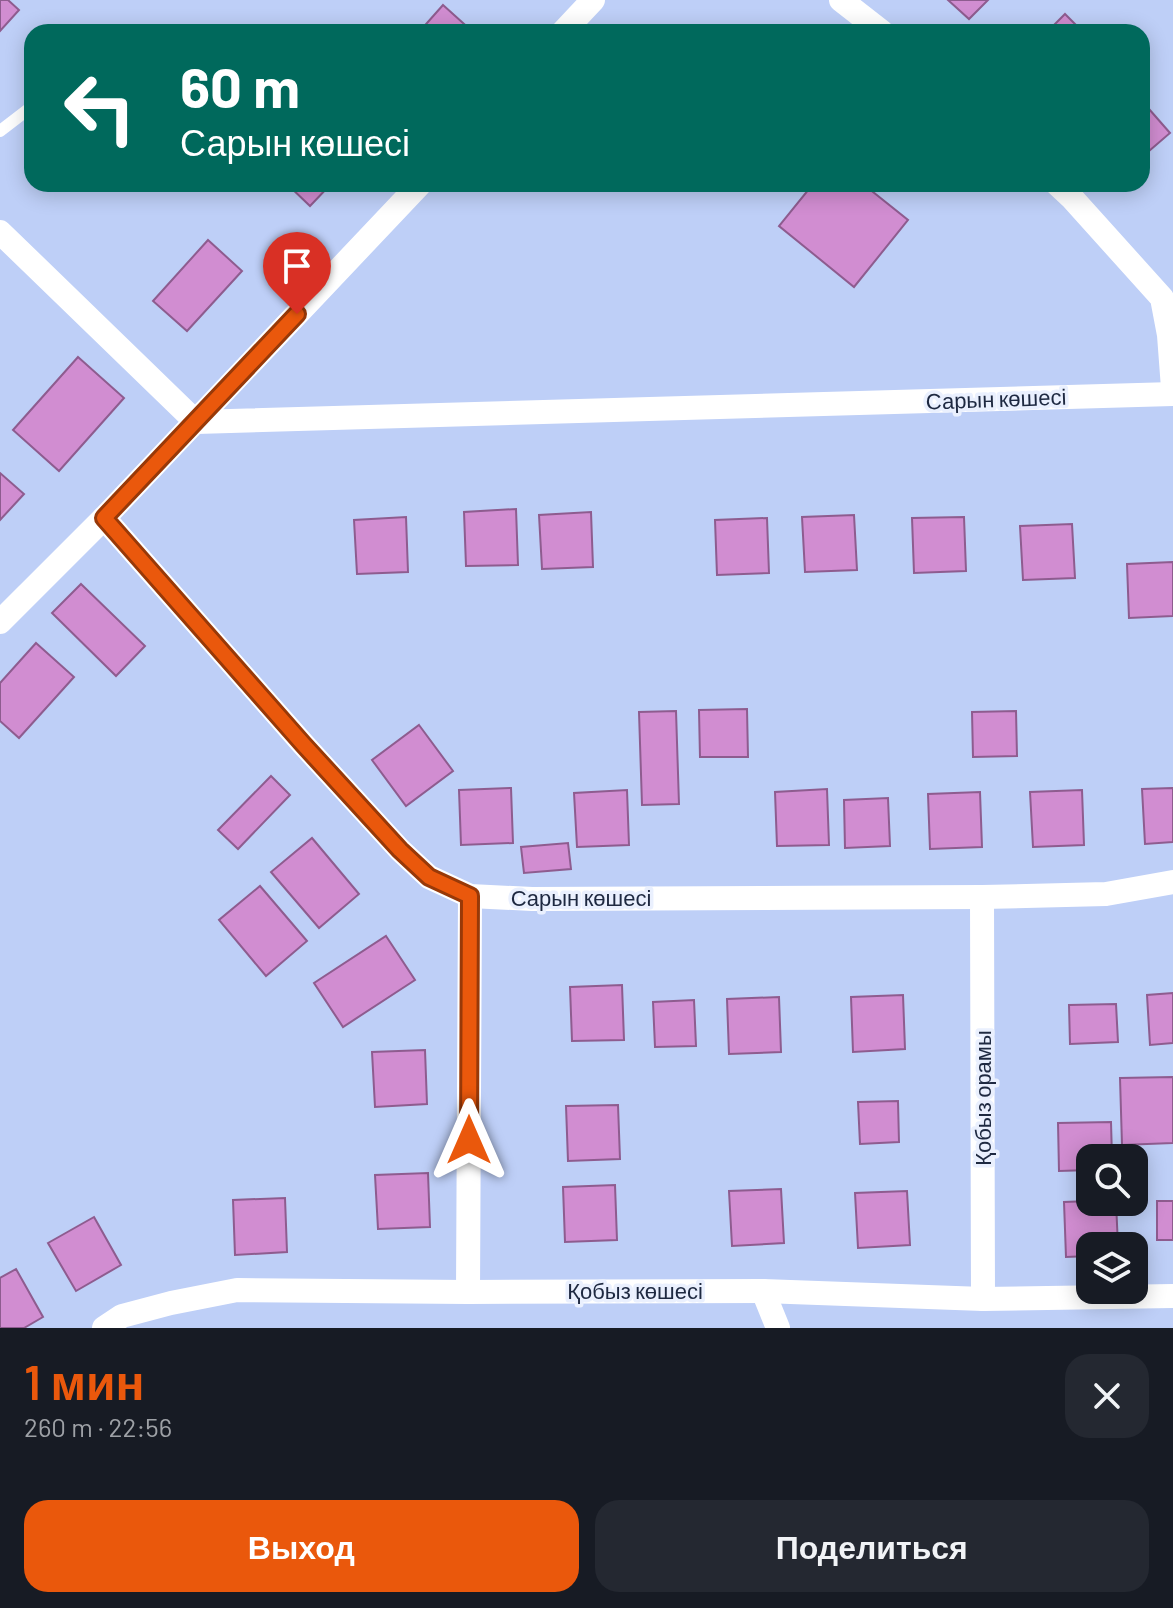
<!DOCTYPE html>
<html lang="ru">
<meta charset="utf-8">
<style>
body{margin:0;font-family:Barlow,sans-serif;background:#242831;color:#f1f3f6;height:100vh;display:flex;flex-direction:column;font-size:30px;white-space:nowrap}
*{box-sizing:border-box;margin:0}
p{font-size:26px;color:#9ea1a6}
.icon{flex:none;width:44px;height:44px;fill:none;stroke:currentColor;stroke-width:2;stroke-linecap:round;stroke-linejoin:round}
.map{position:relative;height:1328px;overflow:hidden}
.side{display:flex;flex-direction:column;background:#171b24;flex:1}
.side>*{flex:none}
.guide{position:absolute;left:24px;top:24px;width:1126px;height:168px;border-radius:24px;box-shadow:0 4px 20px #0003;background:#00695c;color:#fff;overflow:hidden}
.tools{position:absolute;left:1076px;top:1144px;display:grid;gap:16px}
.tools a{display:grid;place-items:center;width:72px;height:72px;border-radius:16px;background:#171b24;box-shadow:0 4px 20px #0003;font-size:40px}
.pin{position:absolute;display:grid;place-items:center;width:68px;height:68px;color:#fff;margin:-82px -34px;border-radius:50% 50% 50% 0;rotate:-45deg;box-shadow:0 0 8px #0007}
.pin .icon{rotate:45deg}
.me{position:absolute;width:88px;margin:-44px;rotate:0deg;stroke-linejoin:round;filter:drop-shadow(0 0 6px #0008)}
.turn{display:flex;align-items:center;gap:28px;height:168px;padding:0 24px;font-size:36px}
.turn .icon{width:104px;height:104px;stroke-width:2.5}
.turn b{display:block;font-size:56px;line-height:68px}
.round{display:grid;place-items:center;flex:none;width:84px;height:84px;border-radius:24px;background:#242831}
.overview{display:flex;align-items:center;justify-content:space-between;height:136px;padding:0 24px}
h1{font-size:48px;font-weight:600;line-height:60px;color:#ea580c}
.button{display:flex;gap:16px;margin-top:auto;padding:16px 24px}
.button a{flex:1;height:92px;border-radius:24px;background:#ea580c;color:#fff;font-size:32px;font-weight:600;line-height:92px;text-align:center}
.button a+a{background:#242831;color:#f1f3f6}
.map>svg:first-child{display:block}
.building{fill:#d18dd1;stroke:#8e5c8f;stroke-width:2}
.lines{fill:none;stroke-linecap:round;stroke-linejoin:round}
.lane{stroke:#fff;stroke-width:12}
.street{stroke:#fff;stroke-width:24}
.route-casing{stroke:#983908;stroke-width:20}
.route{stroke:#ea580c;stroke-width:14}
.labels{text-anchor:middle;stroke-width:7;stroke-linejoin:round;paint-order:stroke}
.street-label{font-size:22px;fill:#1e2941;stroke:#eaf0fe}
</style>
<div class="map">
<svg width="1173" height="1328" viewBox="0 0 1173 1328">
<rect width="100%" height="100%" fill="#becff7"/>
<g class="building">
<path d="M0 0H8L19 10 0 31Z"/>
<path d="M948 0H988L969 19Z"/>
<path d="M443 5 473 32H419Z"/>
<path d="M1065 14 1083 32H1047Z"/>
<path d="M1142 101 1170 133 1142 157Z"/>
<path d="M287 184H331L310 206Z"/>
<path d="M813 184H863L908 220 854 287 779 226Z"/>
<path d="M208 240 242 271 187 331 153 301Z"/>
<path d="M78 357 124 398 59 471 13 430Z"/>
<path d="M0 473 24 494 0 520Z"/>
<path d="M516 509 518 565 466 566 464 512Z"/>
<path d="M591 512 593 567 542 569 539 515Z"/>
<path d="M854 515 857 570 805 572 802 517Z"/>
<path d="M406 517 408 572 357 574 354 520Z"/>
<path d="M964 517 966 571 914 573 912 518Z"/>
<path d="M767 518 769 573 717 575 715 520Z"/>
<path d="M1072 524 1075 578 1023 580 1020 526Z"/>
<path d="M1173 562V616L1129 618 1127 564Z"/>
<path d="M81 584 145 646 116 676 52 613Z"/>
<path d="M36 643 74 677 19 738 0 721V683Z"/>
<path d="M747 709 748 757H700L699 710Z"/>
<path d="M676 711 679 804 642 805 639 712Z"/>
<path d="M1016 711 1017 756 973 757 972 712Z"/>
<path d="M419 725 453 771 406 806 372 760Z"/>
<path d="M271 776 290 795 238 849 218 830Z"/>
<path d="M511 788 513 843 461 845 459 790Z"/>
<path d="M1173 788V842L1145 844 1142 789Z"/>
<path d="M827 789 829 845 777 846 775 792Z"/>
<path d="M627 790 629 845 577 847 574 793Z"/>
<path d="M1082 790 1084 845 1033 847 1030 792Z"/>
<path d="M980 792 982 847 930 849 928 794Z"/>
<path d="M888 798 890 846 845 848 844 800Z"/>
<path d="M312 838 359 894 319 928 271 872Z"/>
<path d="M568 843 571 869 524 873 521 847Z"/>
<path d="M260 886 307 941 266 976 219 920Z"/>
<path d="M386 936 415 980 343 1027 314 983Z"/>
<path d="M622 985 624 1040 572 1041 570 987Z"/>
<path d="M1173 993V1043L1150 1045 1147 995Z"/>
<path d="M903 995 905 1049 853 1052 851 997Z"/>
<path d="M779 997 781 1052 729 1054 727 999Z"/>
<path d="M694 1000 696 1046 655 1047 653 1002Z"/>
<path d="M1116 1004 1118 1042 1070 1044 1069 1005Z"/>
<path d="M425 1050 427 1104 375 1107 372 1052Z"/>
<path d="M1173 1077V1143L1122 1145 1120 1078Z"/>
<path d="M898 1101 899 1142 860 1144 858 1102Z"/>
<path d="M618 1105 620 1159 568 1161 566 1106Z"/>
<path d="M1111 1122 1112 1158H1090V1170L1059 1171 1058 1123Z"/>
<path d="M428 1173 430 1227 378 1229 375 1175Z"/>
<path d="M615 1185 617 1240 565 1242 563 1187Z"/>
<path d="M781 1189 784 1243 732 1246 729 1191Z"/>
<path d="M907 1191 910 1245 858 1248 855 1193Z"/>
<path d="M285 1198 287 1252 235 1255 233 1200Z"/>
<path d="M1090 1201 1116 1202 1118 1246H1090V1256L1066 1257 1064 1202Z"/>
<rect x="1157" y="1201" width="16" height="39"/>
<path d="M94 1217 121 1265 76 1291 48 1243Z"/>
<path d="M16 1269 43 1317 24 1328H0V1278Z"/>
</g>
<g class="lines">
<path class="lane" d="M0 131 30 108"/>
<g class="street">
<path d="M841 0 882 32"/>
<path d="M563 32 593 0"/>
<path d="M1057 184 1072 198 1162 298 1169 335 1173 388"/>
<path d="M0 232 196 422 1173 394"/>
<path d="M104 518 303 744 400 850 429 877 470 896 532 899 982 897 1106 894 1173 882"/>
<path d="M0 622 104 518 420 184"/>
<path d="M982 897 983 1299"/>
<path d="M763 1291 778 1328"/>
<path d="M468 1292 470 896"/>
<path d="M104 1328 122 1316 171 1303 237 1290 468 1292 763 1291 983 1299 1173 1296"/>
</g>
</g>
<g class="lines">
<defs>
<path id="route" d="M297 314 104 518 303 744 400 850 429 877 470 896 469 1140"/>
</defs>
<use href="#route" class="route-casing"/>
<use href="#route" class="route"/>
</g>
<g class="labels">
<g class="street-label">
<text transform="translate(996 399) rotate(-2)" y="8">Сарын көшесі</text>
<text x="581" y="906">Сарын көшесі</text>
<text transform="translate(983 1098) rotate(-90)" y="8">Қобыз орамы</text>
<text x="635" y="1299">Қобыз көшесі</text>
</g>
</g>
</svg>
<div class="tools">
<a><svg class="icon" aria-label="search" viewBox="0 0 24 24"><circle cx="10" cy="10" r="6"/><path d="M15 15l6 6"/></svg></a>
<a><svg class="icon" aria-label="layers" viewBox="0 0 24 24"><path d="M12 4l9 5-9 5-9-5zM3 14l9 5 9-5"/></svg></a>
</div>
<div class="pin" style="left:297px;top:314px;background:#d93025"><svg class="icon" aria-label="arrive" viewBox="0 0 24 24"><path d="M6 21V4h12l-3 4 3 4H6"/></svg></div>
<svg class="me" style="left:469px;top:1140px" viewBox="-20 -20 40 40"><path d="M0-17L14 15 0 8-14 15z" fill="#ea580c" stroke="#fff" stroke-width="4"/></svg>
<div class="guide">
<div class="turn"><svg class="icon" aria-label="left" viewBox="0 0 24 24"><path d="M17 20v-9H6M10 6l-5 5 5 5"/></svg><div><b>60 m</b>Сарын көшесі</div></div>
</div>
</div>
<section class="side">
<div class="overview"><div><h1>1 мин</h1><p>260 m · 22:56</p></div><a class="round"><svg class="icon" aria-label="close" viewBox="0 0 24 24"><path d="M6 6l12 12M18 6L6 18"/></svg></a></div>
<div class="button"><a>Выход</a><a>Поделиться</a></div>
</section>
